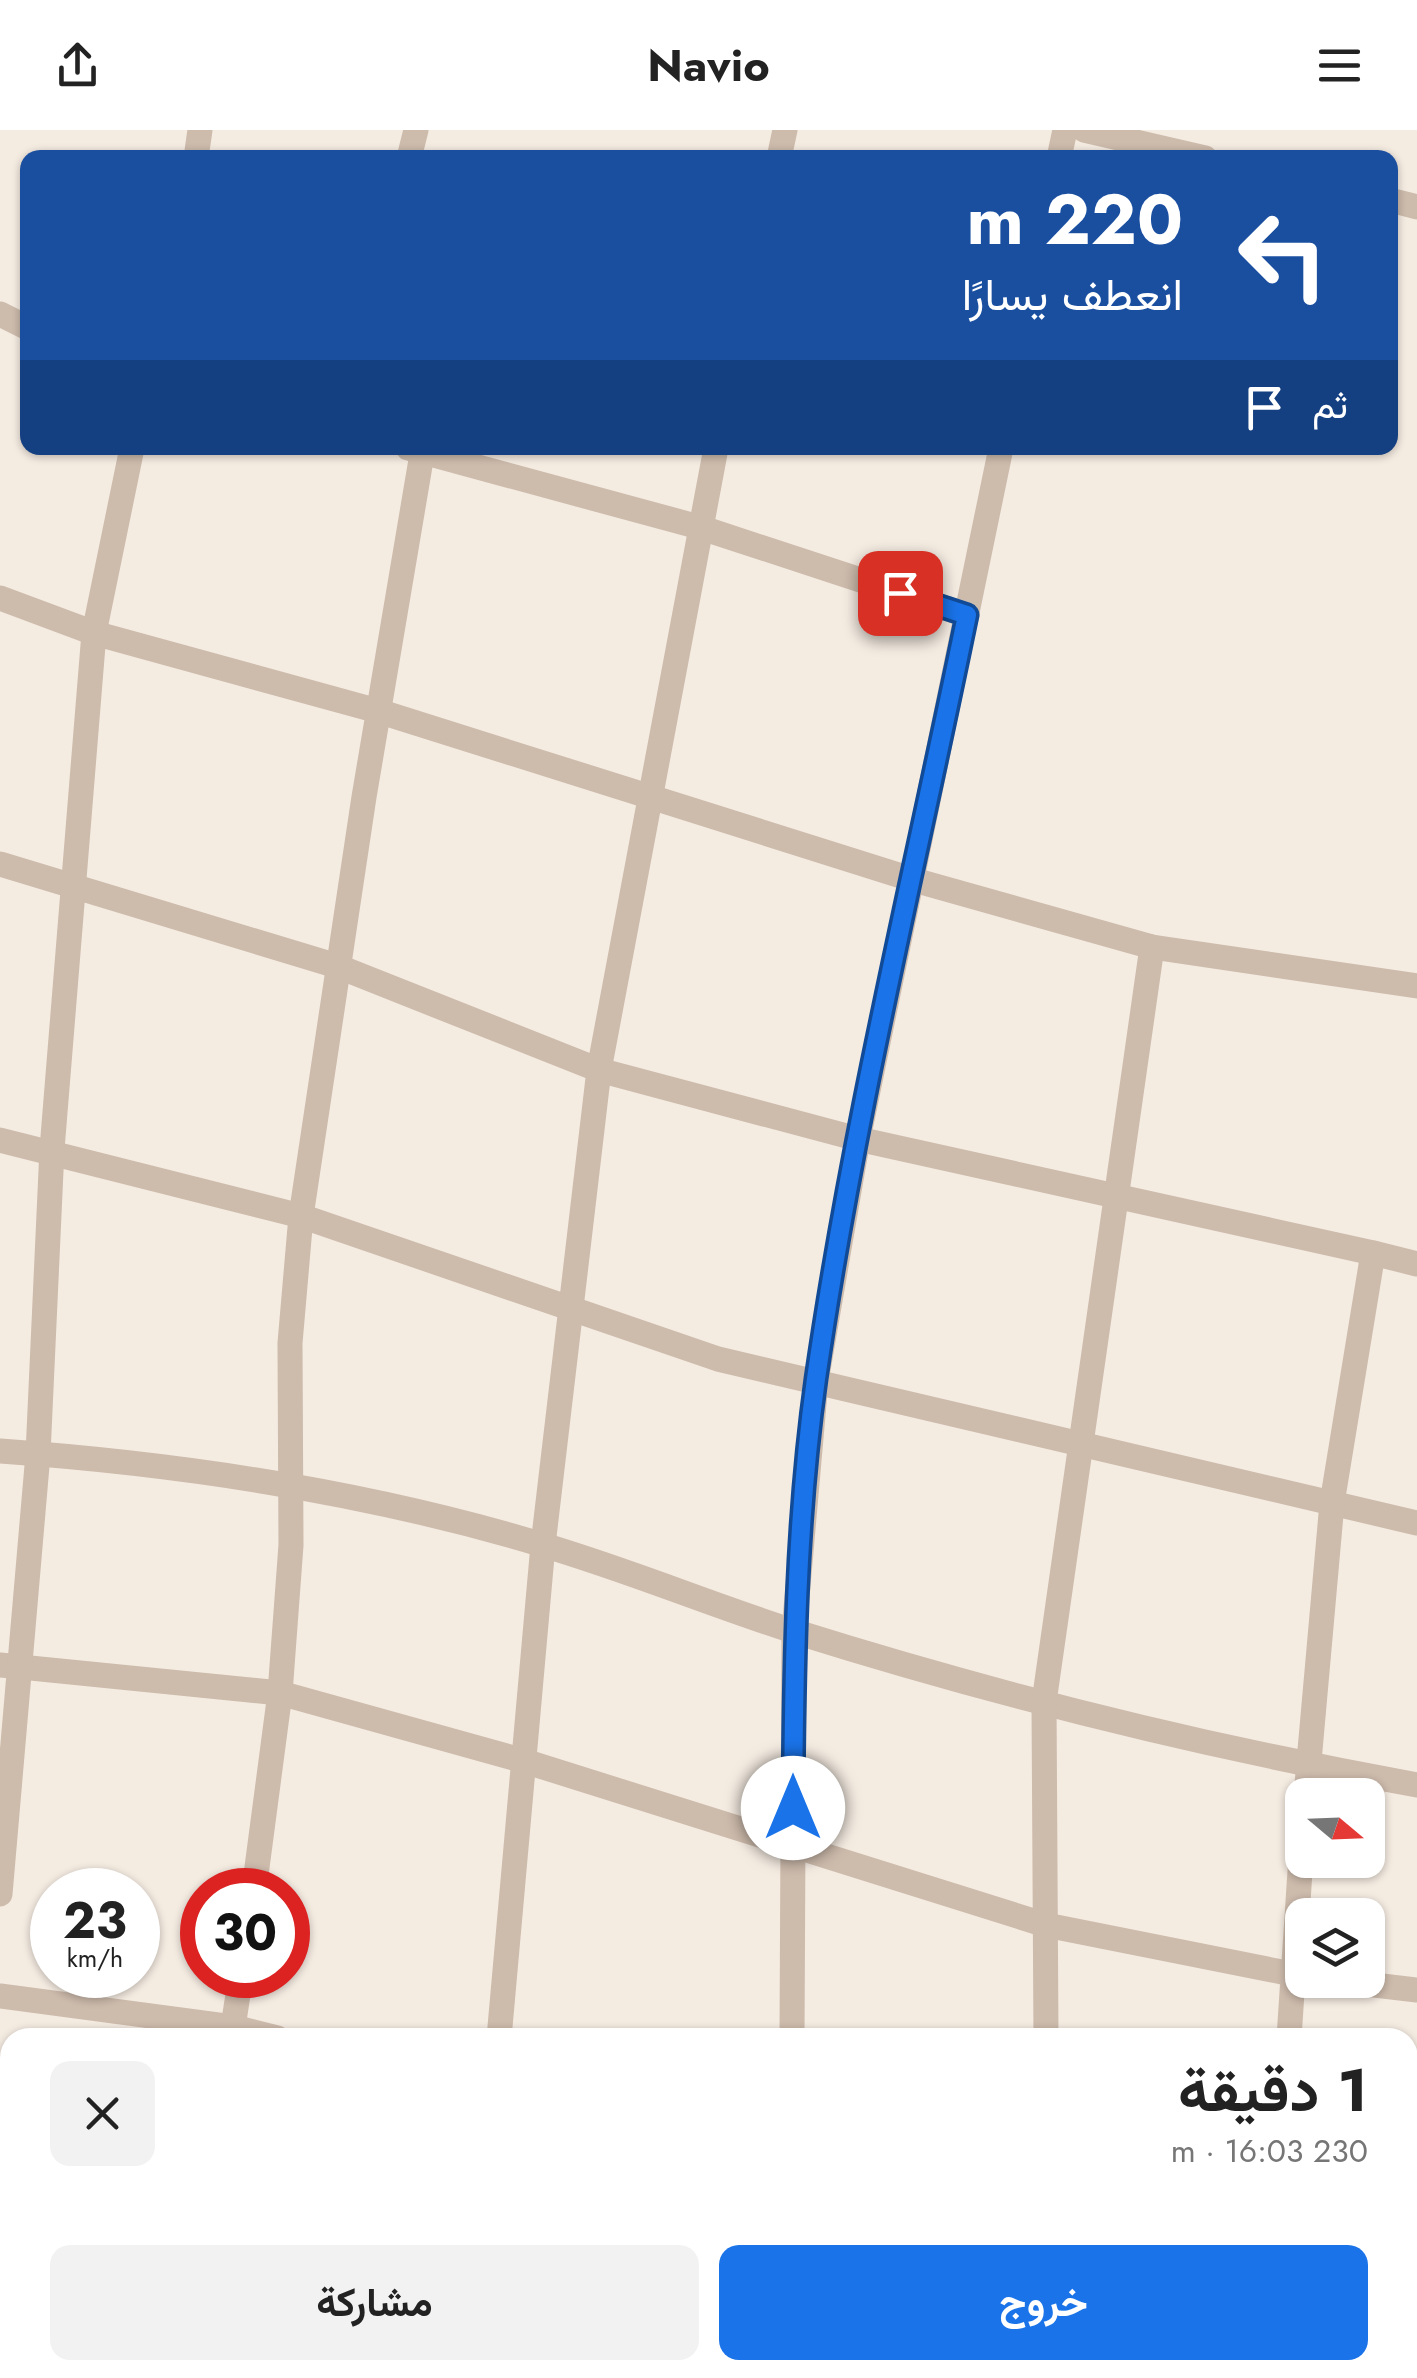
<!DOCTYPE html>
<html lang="ar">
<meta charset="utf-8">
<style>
body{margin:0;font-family:Jost,Vazirmatn,sans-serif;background:#f2f2f2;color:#222;direction:rtl;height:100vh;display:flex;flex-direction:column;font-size:38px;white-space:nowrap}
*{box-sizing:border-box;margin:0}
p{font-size:32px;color:#767676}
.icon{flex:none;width:55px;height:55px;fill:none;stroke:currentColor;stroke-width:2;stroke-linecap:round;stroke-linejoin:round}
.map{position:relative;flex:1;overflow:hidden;direction:ltr}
.drawer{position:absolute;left:0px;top:1898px;width:1418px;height:352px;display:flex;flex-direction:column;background:#fff;border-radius:30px 30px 0 0;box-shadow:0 2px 8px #0004;direction:rtl}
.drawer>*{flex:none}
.guide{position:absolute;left:20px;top:20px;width:1378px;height:305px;border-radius:20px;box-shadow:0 2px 8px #0004;direction:rtl;background:#1a4fa0;color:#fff;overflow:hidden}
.needle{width:65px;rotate:109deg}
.fabs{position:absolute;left:1285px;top:1648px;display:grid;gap:20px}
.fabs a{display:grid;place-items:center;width:100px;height:100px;border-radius:20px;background:#fff;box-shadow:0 2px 8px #0004;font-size:50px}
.speed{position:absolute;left:30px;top:1738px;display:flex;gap:20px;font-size:50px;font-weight:700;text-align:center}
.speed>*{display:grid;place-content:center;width:130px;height:130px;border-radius:50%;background:#fff;box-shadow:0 2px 8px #0004;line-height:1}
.speed small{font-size:25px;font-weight:400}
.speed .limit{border:15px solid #d22;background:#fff;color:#111}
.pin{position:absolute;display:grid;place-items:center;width:85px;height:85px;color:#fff;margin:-42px;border-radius:20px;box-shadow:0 5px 15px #0006}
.me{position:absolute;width:110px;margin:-55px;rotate:0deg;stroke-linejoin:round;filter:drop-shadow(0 0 8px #0008)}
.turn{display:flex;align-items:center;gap:35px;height:210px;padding:0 50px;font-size:45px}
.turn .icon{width:130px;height:130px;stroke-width:2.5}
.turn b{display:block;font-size:70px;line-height:85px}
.then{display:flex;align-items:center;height:95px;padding:0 50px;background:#0003;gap:20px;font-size:38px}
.round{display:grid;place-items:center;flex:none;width:105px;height:105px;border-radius:20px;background:#f2f2f2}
.summary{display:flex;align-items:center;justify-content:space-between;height:170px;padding:0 50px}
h1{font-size:60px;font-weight:700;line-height:75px}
.button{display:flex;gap:20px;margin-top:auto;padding:20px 50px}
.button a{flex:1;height:115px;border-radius:20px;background:#1a73e8;color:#fff;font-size:40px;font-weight:700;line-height:115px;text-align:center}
.button a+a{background:#f2f2f2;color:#222}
header{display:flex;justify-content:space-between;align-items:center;height:130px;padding:0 50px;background:#fff;font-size:45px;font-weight:700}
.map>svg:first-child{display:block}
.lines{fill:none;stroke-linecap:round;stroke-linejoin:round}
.path{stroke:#b9a596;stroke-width:6;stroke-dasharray:5 5;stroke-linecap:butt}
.street{stroke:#cdbbac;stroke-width:25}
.route-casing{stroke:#114b97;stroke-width:25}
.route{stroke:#1a73e8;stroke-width:18}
</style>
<header><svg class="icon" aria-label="menu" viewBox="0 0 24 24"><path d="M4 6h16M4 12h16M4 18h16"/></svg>Navio<svg class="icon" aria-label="share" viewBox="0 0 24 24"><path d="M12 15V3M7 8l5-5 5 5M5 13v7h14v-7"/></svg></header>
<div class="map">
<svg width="1417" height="2248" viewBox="0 0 1417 2248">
<rect width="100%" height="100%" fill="#f4ebe1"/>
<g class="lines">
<g class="path">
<path d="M0 2230 10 2232"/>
<path d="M51 2240 94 2248"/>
</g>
<g class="street">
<path d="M1084 0 1205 28"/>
<path d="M196 28 200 0"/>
<path d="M409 28 416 0"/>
<path d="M779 28 785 0"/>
<path d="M1059 28 1065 0"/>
<path d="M1390 70 1417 77"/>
<path d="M0 184 28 198"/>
<path d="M408 318 699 397 967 485"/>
<path d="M0 468 94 503 378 581 914 750 1152 817 1417 856"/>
<path d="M0 734 337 836 599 940 858 1009 1373 1123"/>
<path d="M0 1010 301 1086 718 1229 1417 1393"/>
<path d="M0 1321C182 1334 368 1362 543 1415 628 1440 709 1474 793 1501 997 1565 1207 1617 1417 1655"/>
<path d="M0 1535 280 1563 291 1415 290 1213 301 1086 364 667 423 318"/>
<path d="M1306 1665 1332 1373 1373 1123 1417 1134"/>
<path d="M254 1760 280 1563 524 1631 1046 1795 1302 1846"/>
<path d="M0 1764 38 1324 52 1019 94 503 132 318"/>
<path d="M1332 1850 1417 1860"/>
<path d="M0 1866 233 1897 277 1908"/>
<path d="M233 1897 241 1845"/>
<path d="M499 1908 543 1415 599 940 716 318"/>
<path d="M792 1908 794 1501 816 1251 858 1009 1001 318"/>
<path d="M1046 1908 1044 1572 1152 817"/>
<path d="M1289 1908 1302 1711"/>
<path d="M1408 2182 1417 2183"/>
<path d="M277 2248V2240"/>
<path d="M530 2248 531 2240"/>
<path d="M772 2248V2240"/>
<path d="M1032 2248 1033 2240"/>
<path d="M1283 2248V2240"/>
</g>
</g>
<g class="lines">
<defs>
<path id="route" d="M793 1678C794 1535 796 1391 816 1249 853 992 915 739 967 485L900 463"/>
</defs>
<use href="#route" class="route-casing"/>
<use href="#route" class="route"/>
</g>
</svg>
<div class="fabs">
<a><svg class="needle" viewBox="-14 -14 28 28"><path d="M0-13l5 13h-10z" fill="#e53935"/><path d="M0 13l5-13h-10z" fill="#767676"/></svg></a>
<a><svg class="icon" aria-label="layers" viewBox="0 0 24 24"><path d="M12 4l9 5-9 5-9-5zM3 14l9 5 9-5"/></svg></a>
</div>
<div class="speed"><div>23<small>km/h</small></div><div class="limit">30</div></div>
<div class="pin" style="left:900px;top:463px;background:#d93025"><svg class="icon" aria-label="arrive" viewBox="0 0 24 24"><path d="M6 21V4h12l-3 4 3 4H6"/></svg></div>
<svg class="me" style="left:793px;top:1678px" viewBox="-20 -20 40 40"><circle r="19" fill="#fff"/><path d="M0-13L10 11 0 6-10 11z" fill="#1a73e8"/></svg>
<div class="guide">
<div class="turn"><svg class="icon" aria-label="left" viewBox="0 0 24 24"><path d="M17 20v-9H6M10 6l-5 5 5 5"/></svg><div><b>220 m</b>انعطف يسارًا</div></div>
<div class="then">ثم<svg class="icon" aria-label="arrive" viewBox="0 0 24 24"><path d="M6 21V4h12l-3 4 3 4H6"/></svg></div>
</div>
<section class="drawer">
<div class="summary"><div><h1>1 دقيقة</h1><p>230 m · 16:03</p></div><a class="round"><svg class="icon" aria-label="close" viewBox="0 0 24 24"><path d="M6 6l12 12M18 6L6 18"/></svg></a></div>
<div class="button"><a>خروج</a><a>مشاركة</a></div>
</section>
</div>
